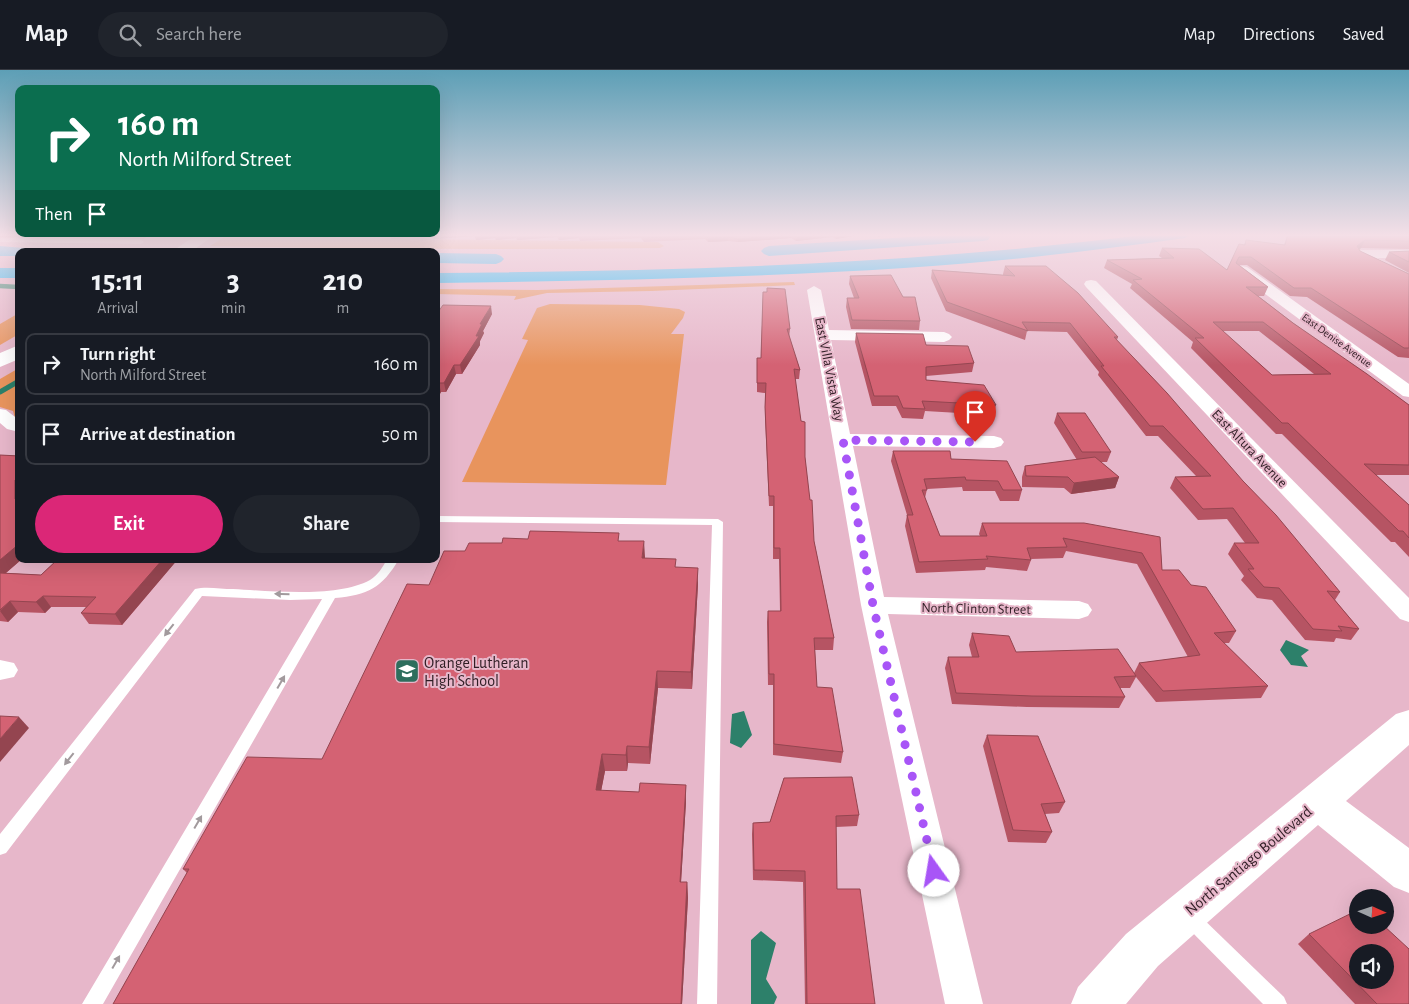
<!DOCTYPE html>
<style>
body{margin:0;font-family:"Alegreya Sans",sans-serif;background:#20242c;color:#f1f3f6;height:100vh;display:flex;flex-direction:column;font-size:19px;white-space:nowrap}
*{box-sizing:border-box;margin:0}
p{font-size:16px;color:#9ea1a6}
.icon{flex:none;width:28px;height:28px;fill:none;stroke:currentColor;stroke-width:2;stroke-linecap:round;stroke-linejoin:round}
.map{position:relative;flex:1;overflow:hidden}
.panel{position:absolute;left:15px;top:178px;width:425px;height:315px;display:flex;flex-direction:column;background:#171b24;border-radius:10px;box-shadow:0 5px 20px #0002}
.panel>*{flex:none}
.banner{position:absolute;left:15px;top:15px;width:425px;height:152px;border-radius:10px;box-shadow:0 5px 20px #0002;background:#0b6e4f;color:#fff;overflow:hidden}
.needle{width:32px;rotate:93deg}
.controls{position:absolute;left:1349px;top:819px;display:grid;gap:10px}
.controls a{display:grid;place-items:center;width:45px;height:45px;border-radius:50%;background:#171b24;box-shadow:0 5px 20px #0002;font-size:25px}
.pin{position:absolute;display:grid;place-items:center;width:42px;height:42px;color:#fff;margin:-51px -21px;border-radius:50% 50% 50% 0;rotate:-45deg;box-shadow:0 0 5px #0007}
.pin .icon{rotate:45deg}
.me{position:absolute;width:55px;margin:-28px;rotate:347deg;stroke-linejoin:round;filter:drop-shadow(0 0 4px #0008)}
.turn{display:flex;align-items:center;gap:18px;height:105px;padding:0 20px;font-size:22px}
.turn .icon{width:65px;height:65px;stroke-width:2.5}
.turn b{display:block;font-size:35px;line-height:42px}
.then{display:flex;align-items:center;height:48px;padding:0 20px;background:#0003;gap:10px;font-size:19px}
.eta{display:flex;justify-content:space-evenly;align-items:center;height:85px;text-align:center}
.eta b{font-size:30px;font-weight:700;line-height:35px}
.cta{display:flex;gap:10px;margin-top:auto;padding:10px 20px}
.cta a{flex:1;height:58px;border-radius:30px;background:#db2777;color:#fff;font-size:20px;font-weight:700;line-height:58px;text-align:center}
.cta a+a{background:#20242c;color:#f1f3f6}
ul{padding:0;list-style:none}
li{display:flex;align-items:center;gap:15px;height:62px;margin:0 10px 8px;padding:0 10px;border:2px solid #363941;border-radius:10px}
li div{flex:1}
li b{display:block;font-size:19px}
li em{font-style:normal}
header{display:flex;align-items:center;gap:30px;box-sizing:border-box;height:70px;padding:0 25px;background:#171b24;border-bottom:1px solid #363941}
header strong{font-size:24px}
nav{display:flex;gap:28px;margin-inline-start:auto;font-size:18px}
.search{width:350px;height:45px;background:#20242c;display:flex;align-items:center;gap:12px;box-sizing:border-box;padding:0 18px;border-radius:28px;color:#9ea1a6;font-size:19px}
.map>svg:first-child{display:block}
.green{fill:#e8945d}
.water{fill:#2d806a}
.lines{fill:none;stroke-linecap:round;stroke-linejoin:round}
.stream-far1{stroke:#2d806a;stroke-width:4.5}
.stream{stroke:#2d806a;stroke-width:5}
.lane{fill:#fff;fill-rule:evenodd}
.street{fill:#fff;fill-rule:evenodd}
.secondary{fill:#fff;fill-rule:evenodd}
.highway{fill:#0fb8f8;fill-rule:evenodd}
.wall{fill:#b65463;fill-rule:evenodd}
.shaded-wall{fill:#944550}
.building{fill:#d46273;stroke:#944550;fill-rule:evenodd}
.oneway{fill:#a29a9d}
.route{stroke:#a855f7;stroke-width:9;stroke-dasharray:0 16.2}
.labels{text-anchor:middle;stroke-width:4;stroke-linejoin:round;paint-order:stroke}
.far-street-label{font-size:11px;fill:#301e25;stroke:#e7b7ca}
.street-label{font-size:14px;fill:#301e25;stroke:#e7b7ca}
.near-poi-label{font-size:16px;fill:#301e25;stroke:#e7b7ca;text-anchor:start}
.near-street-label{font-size:16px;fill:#301e25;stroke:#e7b7ca}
</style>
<header>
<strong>Map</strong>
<div class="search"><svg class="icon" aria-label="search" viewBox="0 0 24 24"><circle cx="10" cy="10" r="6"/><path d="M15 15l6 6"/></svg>Search here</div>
<nav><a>Map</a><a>Directions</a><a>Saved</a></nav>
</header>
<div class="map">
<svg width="1409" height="934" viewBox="0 0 1409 934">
<rect width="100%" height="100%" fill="#e7b7ca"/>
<g class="green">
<path d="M229 164H243L240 167 658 172 664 176 660 178C510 180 360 179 210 176Z"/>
<path d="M794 212 795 215 651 221 547 223 514 230 516 226 436 224V219L538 220Z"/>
<path d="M550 234 640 235 679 239 685 242 683 248 671 264H684L666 415 462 412 528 270 522 269 537 238Z"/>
<path d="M19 243V264L0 275V254Z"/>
<path d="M19 298V321L16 323 19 324V345L15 348 13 341 0 337V309Z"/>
</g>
<g class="water">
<path d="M1286 570 1309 580 1301 586 1308 597 1291 595 1280 580Z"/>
<path d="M744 641 752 665 741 678 730 673 732 644Z"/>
<path d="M761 861 776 873 766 909 777 927 774 934H751V870Z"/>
</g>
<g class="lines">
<path class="stream-far1" d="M0 216 19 217"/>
<path class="stream" d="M0 322 19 311"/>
<g class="lane">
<path d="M0 168 141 170 144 172 141 174 0 172Z"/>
<path d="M436 446 718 449 723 452 717 934H697L712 455 436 452Z"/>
<path d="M387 489H399C382 518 368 525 335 528L103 934H82L322 529 290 530 202 526 6 783 0 785V764L195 519C206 516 221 519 233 519 270 521 338 528 370 510 378 505 383 497 387 489Z"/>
<path d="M1190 839 1196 842 1284 927 1287 934H1263L1184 854 1181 848 1184 842Z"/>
</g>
<g class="street">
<path d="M1361 180H1409V188H1377L1409 205V214L1357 187 1355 184Z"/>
<path d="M1242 196 1247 197 1409 314V327L1403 326 1237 203 1235 200 1237 197Z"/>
<path d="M1091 210 1096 211 1409 528V552L1400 549 1086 217 1084 214 1086 211Z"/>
<path d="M814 216 821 220 829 260 944 262 949 264 952 267 949 270 944 272 831 270 850 364 994 366 1001 368 1004 372 1001 376 994 378 853 376 884 527 1079 531 1088 534 1092 540 1088 546 1079 549 888 544 983 934H945L861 535 807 220Z"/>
<path d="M0 339 6 340 19 350V362L7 359 0 353Z"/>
<path d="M0 590 14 593 18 600 14 607 0 610Z"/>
</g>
<g class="secondary">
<path d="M198 164H216L192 181H175L177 178Z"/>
<path d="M19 275V289L0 297V283Z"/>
<path d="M1409 640V675L1346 731 1409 778V823L1394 817 1318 755 1158 896 1126 934H1071L1078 917 1126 864 1396 644Z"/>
</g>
<g class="highway">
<path d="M956 164H988L990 167 988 170 983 171 769 186 764 184 761 181 764 178 769 176Z"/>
<path d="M1149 164H1192L1185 168C1091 181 998 192 904 198 748 208 592 211 436 213V203C674 201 912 195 1149 164Z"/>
<path d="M0 176 24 178 27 181H19V186H0Z"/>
<path d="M436 183 496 184 501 186 504 189 501 192 496 194 436 193Z"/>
<rect x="0" y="198" width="19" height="10"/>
</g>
</g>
<g class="wall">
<path d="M0 164H152L143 169 0 167Z"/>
<path d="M276 164H864L836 169 832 167 796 171 791 168 738 172 728 171 708 172 705 169 644 172 641 168 580 171 579 168 559 170 557 167 517 170 516 168 496 170 495 168 476 170 475 166 434 169 433 166 391 169 390 165 371 167V165L323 168 277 166Z"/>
<path d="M1288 164H1409V179L1361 178 1359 179 1360 181 1409 204V288L1398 287 1307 227 1290 226 1247 195H1239L1268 217 1264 226H1258L1293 253 1409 335V405H1376L1409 435V487L1395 472H1391L1282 364H1276L1191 278 1193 272 1130 218 1132 214 1104 198 1107 190 1162 188 1159 186 1162 178 1227 200 1244 175 1246 170 1284 175ZM1223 261H1259L1314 304 1272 305Z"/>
<path d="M1409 181V203L1385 190 1389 182Z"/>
<path d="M1005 196 1118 267 1117 270 1340 522 1335 530 1359 559 1351 570 1336 568 1334 572 1305 570 1272 530 1257 528 1241 510 1244 506 1228 484 1234 473H1245L1227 449 1198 450 1170 418 1175 407 1196 406 1158 366H1146L1098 305 1099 302 1067 262 1027 261 1025 270 946 241 931 208 932 200 1003 205V204Z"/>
<path d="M850 206 903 227 920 251 919 260 851 259 846 237 847 228H854L849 214Z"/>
<path d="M763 222 790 259 789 268 800 300 799 309H795L805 387 814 471 834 568 833 580H815L817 617 843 682 841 693 773 685V615H768L767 552 768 541H780L779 489H773V436H769L765 347V323L757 322V288H761Z"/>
<path d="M492 244 483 261 484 263 480 271V275L462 304H456L446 322H441L436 331V245Z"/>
<path d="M856 263 926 275 974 293 972 302 926 306V310L996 335 993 345 925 341 923 349 902 348 896 336H872L855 272Z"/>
<path d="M1057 343 1111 382 1107 392H1101L1119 407 1115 418 1071 424 1064 418 1022 417V407L1025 396 1077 390 1054 353Z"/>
<path d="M893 381 951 389 1022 420 1019 431H1000L995 421H963L962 417 927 419 925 428 940 466H980L979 464 982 453 1160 467 1162 500 1191 515 1236 561 1229 573H1224L1268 616 1261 628 1156 632 1136 607 1130 618H1120L1125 627 1119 638 1027 637 952 634 945 598 948 587H972L969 575 972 563 1016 582 1134 603 1139 593 1188 587 1137 494 1066 481 1063 488 1031 489V490L1027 501 986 497 985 500 916 503 905 456 907 445 891 391Z"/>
<path d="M0 385 19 386V489H22L6 503 41 505 58 489H178L122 555 89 554 81 543 86 537H51L45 543 18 542 8 552 0 551Z"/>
<path d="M620 471 645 488 676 497 698 514 692 619 658 618 650 694 628 693 627 701H605L601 721 639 722 686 715V732L681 812H687L688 828 682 934H113L187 803 183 799 322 689 429 515 465 481 502 473Z"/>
<path d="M987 665 1065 732 1059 743 1045 744 1052 762 1046 773 1008 772 983 676Z"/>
<path d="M784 708 859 745 857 756 836 757 837 819 875 934H805L803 812 753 810 752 764 753 753 770 752Z"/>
<path d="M1309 864 1409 934H1355L1298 874Z"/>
</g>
<g class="shaded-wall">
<path d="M141 164H152L143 169Z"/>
<path d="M322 164H391V165L371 167V165L323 168Z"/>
<path d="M397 164H474L475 166 434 169 433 166 391 169 390 165Z"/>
<path d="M488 164H495V168L476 170 475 166Z"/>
<path d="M516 164V168L496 170 495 166Z"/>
<path d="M539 164H557V167L517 170V166Z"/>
<path d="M578 164 579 168 559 170 558 167Z"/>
<path d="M791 164V168L738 172V169Z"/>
<path d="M823 164H833L832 167 796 171 797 167Z"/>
<path d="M841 164H864L836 169V165Z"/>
<path d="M878 164H893L878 167Z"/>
<path d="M728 167V171L708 172V168Z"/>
<path d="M1365 170 1361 178 1353 184 1357 176Z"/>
<path d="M491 236 492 244 483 261 484 263 480 271V275L462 304 460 295 476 266 480 254Z"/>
<path d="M454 295 456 304 446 322 444 313Z"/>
<path d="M439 313 441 322 436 331V317Z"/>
<path d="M1119 407 1115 418 1071 424 1074 413Z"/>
<path d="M15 410 19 415V434L15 429Z"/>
<path d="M644 471 645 487 643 504 642 488Z"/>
<path d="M19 474V489H22L0 508V490Z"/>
<path d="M163 489H178L122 555 115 544Z"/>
<path d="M698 498V514L692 619 691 602Z"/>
<path d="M43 526 51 537 45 543 36 532Z"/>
<path d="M10 531 18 542 8 552 0 541Z"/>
<path d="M657 601 658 618 650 694 649 677Z"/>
<path d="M19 647 29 658 0 692V669Z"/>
<path d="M627 676 628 693 627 701 626 685Z"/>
<path d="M602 684 605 701 598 737 596 720Z"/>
<path d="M686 715V732L680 828V812Z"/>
<path d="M687 812 688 828 682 934H681Z"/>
</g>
<g class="building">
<path d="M475 164H488L475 166Z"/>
<path d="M495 164H512L495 166Z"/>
<path d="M516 164H539L517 166Z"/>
<path d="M557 164H636L580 167 578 164 558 167Z"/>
<path d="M641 164H823L797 167 791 164 738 169 728 167 708 168 705 165 644 168Z"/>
<path d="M1288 164H1341L1349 166 1347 164H1409V171L1365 170 1357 176 1360 181 1409 204V278H1404L1311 218H1294L1251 187H1239L1236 193 1268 217H1246L1293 253 1367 304 1409 335V395L1364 394 1409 435V468L1403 461H1399L1288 353H1282L1195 268H1204L1133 210 1142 209 1107 190 1174 188 1162 178 1199 179 1227 200 1239 174 1245 175 1246 170 1285 175ZM1213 252H1263L1331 304 1272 305Z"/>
<path d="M1409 181V192L1389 182Z"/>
<path d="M1005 196H1046L1078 223 1118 267H1114L1167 323 1243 411 1276 445 1340 522 1327 521 1359 559 1338 556 1342 561 1313 559 1279 518 1264 517 1248 499H1254L1234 473H1259L1233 438 1203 439 1175 407 1211 406 1163 356H1150L1101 296H1104L1070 253 1022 252 1028 261 947 232 932 200 1015 206Z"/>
<path d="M891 205 903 227H915L920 251 852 250 847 228H859L850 206Z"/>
<path d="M767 218 785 219 790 259H787L800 300 794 299 801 351 805 352V387L810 430H812L814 471 834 568H814L817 617 832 618 843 682 774 674V604H769L768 541H781L780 478H774V426H769L765 337 766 313H757V288H761L763 222H767Z"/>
<path d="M443 235 491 236 480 254H482L476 266H479L460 295H454L444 313H439L436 317V245Z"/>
<path d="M856 263 923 264 926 275 968 276 974 293 926 297V310L984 315 996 335 922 331 925 339 903 338 898 326H874Z"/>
<path d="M1057 343H1085L1111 382H1082Z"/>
<path d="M893 381H950L951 389 1007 391 1022 420H1003L998 411 966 410 965 407 924 409 927 420H922L940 466H987L982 453H1084L1160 467 1162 500H1179L1191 515 1206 517 1236 561 1214 563 1268 616 1163 621 1139 593 1200 585 1142 483 1063 468 1067 477 1027 478 1031 490 986 486 988 489 919 492 907 445H913Z"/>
<path d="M0 385 19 386V409L15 410V429H19V474L0 490Z"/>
<path d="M1095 387 1119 407 1074 413 1068 407 1026 406 1025 396Z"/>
<path d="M530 461 619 463 618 471H644L642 488 676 489 675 497 698 498 691 602 657 601 649 677 627 676 626 685 602 684 596 720 639 722 640 713 686 715 680 812H687L681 934H113L189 799H183L247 687 322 689 407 514 429 515 444 481H465L469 473H502L503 468 528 469Z"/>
<path d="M58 489H163L115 544 81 543 96 527 43 526 36 532 10 531 0 540V503L41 505Z"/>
<path d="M972 563 1009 566 1016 582 1118 579 1136 606 1114 607 1125 627 1032 626 956 623 948 587H979Z"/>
<path d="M0 646 19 647 0 669Z"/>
<path d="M987 665 1038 666 1065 732 1041 734 1052 762 1013 760Z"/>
<path d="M852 707 859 745 836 746 837 819H860L875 934H807L805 801 754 800 753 753 770 752 784 708Z"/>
<path d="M1358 840V855H1383L1409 879V934H1377L1309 864ZM1358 882H1385V910H1358Z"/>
</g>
<defs><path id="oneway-solid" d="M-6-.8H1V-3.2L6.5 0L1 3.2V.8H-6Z" transform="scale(1.25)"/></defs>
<g class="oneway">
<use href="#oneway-solid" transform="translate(282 524) rotate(-179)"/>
<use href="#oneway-solid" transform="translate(169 560) rotate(128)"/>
<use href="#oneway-solid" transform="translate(281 612) rotate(-60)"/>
<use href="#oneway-solid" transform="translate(69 689) rotate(128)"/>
<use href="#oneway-solid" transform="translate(198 752) rotate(-60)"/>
<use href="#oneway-solid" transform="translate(116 892) rotate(-60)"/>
</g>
<linearGradient id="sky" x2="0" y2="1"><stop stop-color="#5d9fb6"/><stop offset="0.56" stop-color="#f4dfe7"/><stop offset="1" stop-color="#f4dfe7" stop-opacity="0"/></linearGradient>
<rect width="1409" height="295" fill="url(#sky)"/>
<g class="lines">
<path class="route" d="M934 801 873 535 843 370 975 372"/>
</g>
<defs>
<symbol id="school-square" viewBox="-11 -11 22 22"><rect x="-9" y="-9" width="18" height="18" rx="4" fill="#2e6e5d" stroke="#e7b7ca"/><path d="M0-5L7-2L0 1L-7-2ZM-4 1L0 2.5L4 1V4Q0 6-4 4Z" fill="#fff"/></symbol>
</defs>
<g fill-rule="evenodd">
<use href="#school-square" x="393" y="587" width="28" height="28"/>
</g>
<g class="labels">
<g class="far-street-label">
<text transform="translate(1337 270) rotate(36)" y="4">East Denise Avenue</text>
</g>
<g class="street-label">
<text transform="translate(830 299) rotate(79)" y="5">East Villa Vista Way</text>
<text transform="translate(1250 378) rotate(46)" y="5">East Altura Avenue</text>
<text transform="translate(976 538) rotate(1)" y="5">North Clinton Street</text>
</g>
<g class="near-poi-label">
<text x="424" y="598">Orange Lutheran<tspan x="424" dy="18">High School</tspan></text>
</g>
<g class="near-street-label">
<text transform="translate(1248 790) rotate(-40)" y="6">North Santiago Boulevard</text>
</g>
</g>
</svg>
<div class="controls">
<a><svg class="needle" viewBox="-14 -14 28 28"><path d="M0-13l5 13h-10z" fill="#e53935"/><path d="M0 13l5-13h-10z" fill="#9ea1a6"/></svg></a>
<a><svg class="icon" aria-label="sound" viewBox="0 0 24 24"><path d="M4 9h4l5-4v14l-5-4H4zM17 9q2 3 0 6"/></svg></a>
</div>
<div class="pin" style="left:975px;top:372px;background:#d93025"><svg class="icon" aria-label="arrive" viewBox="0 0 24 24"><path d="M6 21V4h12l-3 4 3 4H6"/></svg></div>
<svg class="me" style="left:934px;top:801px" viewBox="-20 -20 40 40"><circle r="19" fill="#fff"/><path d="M0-13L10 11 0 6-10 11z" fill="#a855f7"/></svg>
<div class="banner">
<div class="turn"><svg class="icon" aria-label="right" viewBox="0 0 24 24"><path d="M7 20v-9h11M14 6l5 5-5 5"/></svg><div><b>160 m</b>North Milford Street</div></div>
<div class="then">Then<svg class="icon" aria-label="arrive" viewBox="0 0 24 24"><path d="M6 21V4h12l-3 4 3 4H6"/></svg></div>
</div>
<section class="panel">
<div class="eta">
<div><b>15:11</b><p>Arrival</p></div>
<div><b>3</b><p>min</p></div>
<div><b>210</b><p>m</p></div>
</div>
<ul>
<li><svg class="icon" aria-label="right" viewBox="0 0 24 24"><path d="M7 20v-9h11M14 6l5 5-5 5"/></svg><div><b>Turn right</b><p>North Milford Street</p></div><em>160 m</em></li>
<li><svg class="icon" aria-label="arrive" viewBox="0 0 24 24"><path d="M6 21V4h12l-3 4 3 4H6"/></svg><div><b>Arrive at destination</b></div><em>50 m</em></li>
</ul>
<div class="cta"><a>Exit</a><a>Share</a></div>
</section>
</div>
